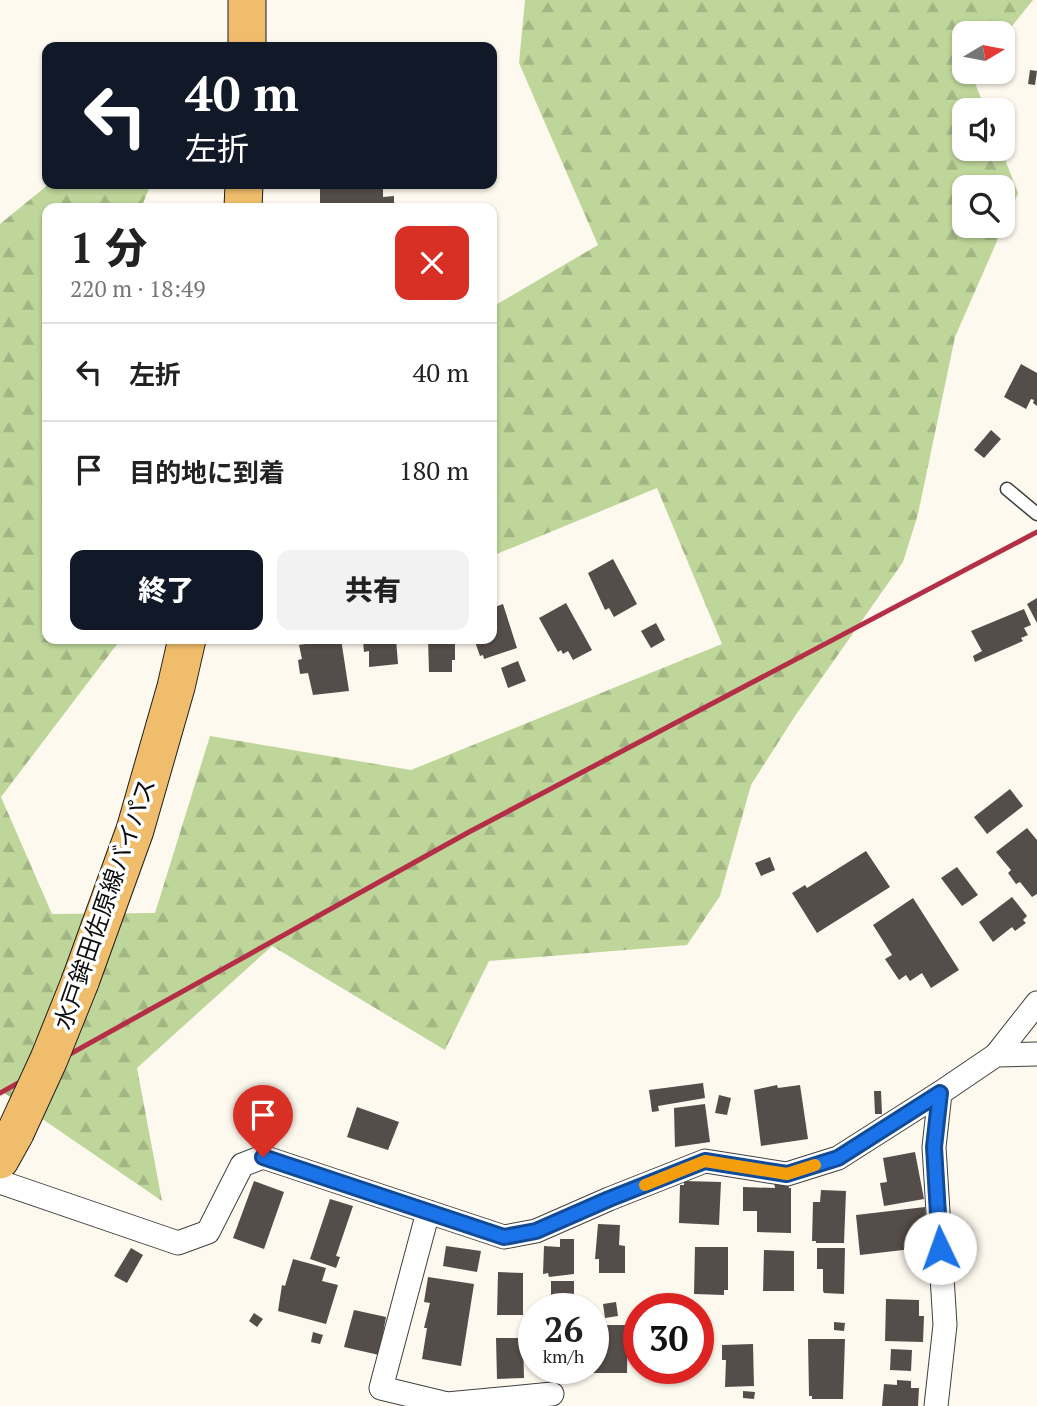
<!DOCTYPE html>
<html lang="ja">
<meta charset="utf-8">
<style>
body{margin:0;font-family:"PT Serif","Noto Sans JP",serif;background:#f2f2f2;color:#222;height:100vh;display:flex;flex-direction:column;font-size:26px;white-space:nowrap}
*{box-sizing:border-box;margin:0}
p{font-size:23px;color:#767676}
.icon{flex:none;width:38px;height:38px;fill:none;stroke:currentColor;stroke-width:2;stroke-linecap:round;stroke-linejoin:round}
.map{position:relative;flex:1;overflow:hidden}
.drawer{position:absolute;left:42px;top:203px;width:455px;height:441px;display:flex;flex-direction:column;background:#fff;border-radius:14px;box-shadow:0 2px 5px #0004}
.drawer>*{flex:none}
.hud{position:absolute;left:42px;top:42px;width:455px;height:147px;border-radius:14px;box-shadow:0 2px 5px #0004;background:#111827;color:#fff;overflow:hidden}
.needle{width:46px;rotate:80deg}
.tools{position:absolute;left:952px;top:21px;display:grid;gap:14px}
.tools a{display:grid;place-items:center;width:63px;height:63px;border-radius:14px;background:#fff;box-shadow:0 2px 5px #0004;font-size:35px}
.speed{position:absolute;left:518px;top:1293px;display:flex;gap:14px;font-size:35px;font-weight:700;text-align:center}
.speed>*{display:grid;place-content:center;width:91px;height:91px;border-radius:50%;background:#fff;box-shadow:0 2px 5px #0004;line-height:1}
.speed small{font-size:18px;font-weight:400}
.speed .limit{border:10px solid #d22;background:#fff;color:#111}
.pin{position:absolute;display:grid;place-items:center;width:60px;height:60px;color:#fff;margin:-72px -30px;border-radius:50% 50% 50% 0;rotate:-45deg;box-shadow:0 0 7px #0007}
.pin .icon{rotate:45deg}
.me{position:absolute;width:77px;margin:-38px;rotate:357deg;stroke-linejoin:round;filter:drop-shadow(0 0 5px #0008)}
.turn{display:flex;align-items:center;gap:24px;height:147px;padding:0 28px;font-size:32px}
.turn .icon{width:91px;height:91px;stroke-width:2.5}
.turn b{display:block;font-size:49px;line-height:60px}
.round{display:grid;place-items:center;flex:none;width:74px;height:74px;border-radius:14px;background:#f2f2f2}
.headline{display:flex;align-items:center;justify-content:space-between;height:119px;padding:0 28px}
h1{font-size:42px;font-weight:800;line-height:52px}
.cta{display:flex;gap:14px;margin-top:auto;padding:14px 28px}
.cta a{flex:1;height:80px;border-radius:14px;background:#111827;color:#fff;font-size:28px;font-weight:800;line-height:80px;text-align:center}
.cta a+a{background:#f2f2f2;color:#222}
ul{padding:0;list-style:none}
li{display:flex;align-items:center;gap:21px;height:98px;padding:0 28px;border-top:2px solid #e0e0e0}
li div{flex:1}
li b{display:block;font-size:26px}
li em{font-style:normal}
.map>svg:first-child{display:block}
.forest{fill:url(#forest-firs);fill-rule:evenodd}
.building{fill:#554d4a}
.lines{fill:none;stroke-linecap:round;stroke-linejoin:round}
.lane-casing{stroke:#404040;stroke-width:15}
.street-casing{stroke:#404040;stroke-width:25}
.primary-casing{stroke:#1e1e1e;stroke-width:39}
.lane{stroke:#fff;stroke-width:12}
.street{stroke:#fff;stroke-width:23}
.primary{stroke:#f0bd6c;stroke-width:37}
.rail{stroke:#b52e47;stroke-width:5}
.primary-bridge-casing{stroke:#1e1e1e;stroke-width:39;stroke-linecap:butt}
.primary-bridge{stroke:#f0bd6c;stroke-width:37}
.route-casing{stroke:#114b97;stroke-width:18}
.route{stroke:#1a73e8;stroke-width:12}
.slow{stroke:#f59e0b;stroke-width:12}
.labels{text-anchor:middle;stroke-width:7;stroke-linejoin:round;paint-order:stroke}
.street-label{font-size:24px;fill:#0d0d0d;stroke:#fff}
</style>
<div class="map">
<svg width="1037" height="1406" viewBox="0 0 1037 1406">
<defs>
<pattern id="forest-firs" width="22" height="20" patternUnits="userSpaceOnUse" patternTransform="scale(1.75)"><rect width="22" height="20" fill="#bed69a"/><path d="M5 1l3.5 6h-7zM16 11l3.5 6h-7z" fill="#a2b684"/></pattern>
</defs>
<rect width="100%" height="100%" fill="#fef9ee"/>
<path class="forest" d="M525 0H1033L1003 37V33H964V72H975L972 76 986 110H964V149H1001L1018 193 955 337 918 514 903 562 795 716 751 785 720 896 687 945 489 961 445 1050 272 946 137 1068 162 1201 0 1090V224L49 184H151L141 208H47V639H121L1 797 52 914 155 913 210 736 411 770 722 644 657 488 492 556V307L598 245 519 63ZM964 187H1003V226H964Z"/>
<g class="building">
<path d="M1030 70 1037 71 1035 85 1028 84Z"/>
<path d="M320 184H383V197L394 196V208H320Z"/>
<path d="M1021 364 1037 373V406L1033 403 1034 400 1031 399 1026 409 1004 397Z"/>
<path d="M991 430 1001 439 984 458 974 450Z"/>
<path d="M613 559 637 604 614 617 609 608 605 610 588 573Z"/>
<path d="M1037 598V623L1027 604Z"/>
<path d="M566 603 592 650 573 660 568 651 563 654 561 650 558 652 539 618Z"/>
<path d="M503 604 517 648 484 659 483 655 480 656 474 639H492V608Z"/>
<path d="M1024 609 1031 625 1024 628 1028 635 1021 638 1023 641 975 662 973 656 982 651 971 631Z"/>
<path d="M656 623 665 640 651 648 641 631Z"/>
<path d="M335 639H341L349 691 313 695 308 673 300 674 298 660 302 659 299 645Z"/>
<path d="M360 639H396L398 664 369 667V651L364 652 363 641Z"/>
<path d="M428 639H455V660H452V672H429Z"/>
<path d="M518 661 526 681 508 688 501 668Z"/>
<path d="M1010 789 1023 806 987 834 974 817Z"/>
<path d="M1027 828 1037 840V894L1032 897 1020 882 1016 884 1008 873 1011 870 996 852Z"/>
<path d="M866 851 890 887 817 933 792 893 805 885 807 888Z"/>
<path d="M770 857 775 870 761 876 755 863Z"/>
<path d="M957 867 978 895 962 906 941 878Z"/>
<path d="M1012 897 1027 916 1023 920 1026 923 1015 931 1012 927 993 942 979 922Z"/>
<path d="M913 898 959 970 931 988 922 973 910 981 906 975 899 980 885 959 892 955 873 925Z"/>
<path d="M703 1083 705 1098 658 1106 659 1111 652 1112 649 1090Z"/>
<path d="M777 1085 778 1088 800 1085 808 1139 761 1146 754 1090Z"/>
<path d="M874 1091H881L882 1114H875Z"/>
<path d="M719 1095 731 1098 727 1115 715 1113Z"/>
<path d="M705 1104 710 1142 675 1147 674 1108Z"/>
<path d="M357 1107 399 1122 388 1150 347 1137Z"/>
<path d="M915 1152 924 1199 884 1206 880 1183 887 1182 883 1158Z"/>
<path d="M787 1174 789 1188H791V1233L757 1232V1211H743V1187L775 1188 773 1175Z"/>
<path d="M254 1181 284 1192 264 1249 233 1238Z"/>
<path d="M684 1181 721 1182 719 1225 679 1223 680 1185H684Z"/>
<path d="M821 1190 846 1191 844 1243H816V1241H812L813 1202H820Z"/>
<path d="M330 1199 353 1206 336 1256 340 1257 336 1268 310 1259Z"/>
<path d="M925 1207 929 1247 860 1255 856 1215Z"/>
<path d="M598 1224 620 1225 619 1245 625 1246V1273H599V1259H595Z"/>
<path d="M560 1239H574V1274L549 1277 548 1273 543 1274 544 1246 560 1247Z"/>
<path d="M446 1246 481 1251 477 1272 443 1266Z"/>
<path d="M695 1247H728V1290H724V1295L694 1294Z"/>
<path d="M131 1248 143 1255 127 1283 114 1276Z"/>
<path d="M817 1248H845L844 1294 824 1293 823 1291V1269H817Z"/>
<path d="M764 1250 794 1251V1291H763Z"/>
<path d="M293 1259 326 1268 322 1281 338 1285 326 1324 278 1311 282 1285 285 1286Z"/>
<path d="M498 1272 523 1273V1315H497Z"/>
<path d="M428 1277 474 1284 461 1366 422 1359 427 1328H424L430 1303 424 1302Z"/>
<rect x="551" y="1281" width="23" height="28"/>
<path d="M886 1299 919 1300V1316H924L923 1342 885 1341Z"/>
<path d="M616 1302 618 1316 605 1318 603 1304Z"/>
<path d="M354 1310 386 1317 379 1355 344 1347Z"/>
<path d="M254 1313 263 1319 257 1327 249 1321Z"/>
<path d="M834 1322 845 1323 844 1331 834 1330Z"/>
<path d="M593 1325H628L627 1373H592Z"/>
<path d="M313 1332 323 1335 320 1344 311 1342Z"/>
<path d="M496 1338H523L524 1378 497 1379Z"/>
<path d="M808 1339H845L843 1399H812V1396H809Z"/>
<path d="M753 1344 754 1386 725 1387 726 1360H722V1345Z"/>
<path d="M891 1349 912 1350 911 1371 890 1370Z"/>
<rect x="550" y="1368" width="24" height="8"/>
<rect x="667" y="1368" width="24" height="8"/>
<path d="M897 1380 911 1381V1388H919L918 1406H882L884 1384 897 1385Z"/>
<path d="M743 1391 755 1392 754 1399 743 1398Z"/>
</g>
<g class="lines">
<defs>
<path id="lane" d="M1007 489 1037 514"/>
<g id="street">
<path d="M996 1055 1037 1003"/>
<path d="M0 1182 178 1243 208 1232 242 1165 263 1157 504 1237 536 1231 609 1199 705 1161 787 1174 838 1158 940 1093"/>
<path d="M428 1212 381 1388 447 1404 552 1394"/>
<path d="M936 1406 945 1325 934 1147 940 1093 996 1055 1037 1054"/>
</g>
<g id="primary">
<path d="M247 0V47"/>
<path d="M243 208 244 184"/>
<path d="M80 982 135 830 176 687 187 639"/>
<path d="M0 1160 15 1133"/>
</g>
</defs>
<use href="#lane" class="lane-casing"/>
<use href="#street" class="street-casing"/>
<use href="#primary" class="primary-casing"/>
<use href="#lane" class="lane"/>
<use href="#street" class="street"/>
<use href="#primary" class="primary"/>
<path class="rail" d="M0 1093 469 832 1037 532"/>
<defs>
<path id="primary-bridge" d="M15 1133 49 1059 80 982"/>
</defs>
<use href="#primary-bridge" class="primary-bridge-casing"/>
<use href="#primary-bridge" class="primary-bridge"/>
</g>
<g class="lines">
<defs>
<path id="route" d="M263 1157 504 1237 536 1231 609 1199 705 1161 787 1174 838 1158 940 1093 934 1147 940 1248"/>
</defs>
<use href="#route" class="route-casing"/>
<use href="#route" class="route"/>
<path class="slow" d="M645 1185 705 1161 787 1174 815 1165"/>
</g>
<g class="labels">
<g class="street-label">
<text transform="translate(105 904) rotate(-71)" y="8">水戸鉾田佐原線バイパス</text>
</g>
</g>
</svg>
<div class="tools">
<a><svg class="needle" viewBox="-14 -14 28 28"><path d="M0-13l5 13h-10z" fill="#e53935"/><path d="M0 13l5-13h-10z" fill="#767676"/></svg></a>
<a><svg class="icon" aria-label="sound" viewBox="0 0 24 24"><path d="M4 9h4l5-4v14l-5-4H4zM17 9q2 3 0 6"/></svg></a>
<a><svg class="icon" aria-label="search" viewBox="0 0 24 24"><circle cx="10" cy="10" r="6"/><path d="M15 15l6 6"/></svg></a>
</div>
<div class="speed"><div>26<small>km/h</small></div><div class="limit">30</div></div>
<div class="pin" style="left:263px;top:1157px;background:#d93025"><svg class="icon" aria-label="arrive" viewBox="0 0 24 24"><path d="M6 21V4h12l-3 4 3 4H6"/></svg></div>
<svg class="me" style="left:940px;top:1248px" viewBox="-20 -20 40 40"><circle r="19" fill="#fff"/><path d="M0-13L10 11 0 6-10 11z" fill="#1a73e8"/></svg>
<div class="hud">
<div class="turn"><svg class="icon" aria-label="left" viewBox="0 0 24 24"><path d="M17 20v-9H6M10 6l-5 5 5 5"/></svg><div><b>40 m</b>左折</div></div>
</div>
<section class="drawer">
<div class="headline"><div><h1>1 分</h1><p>220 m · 18:49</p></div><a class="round" style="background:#d93025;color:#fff"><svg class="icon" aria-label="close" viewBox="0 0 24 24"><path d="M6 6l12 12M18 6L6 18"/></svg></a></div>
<ul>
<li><svg class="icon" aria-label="left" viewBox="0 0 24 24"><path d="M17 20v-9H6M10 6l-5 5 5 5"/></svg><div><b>左折</b></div><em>40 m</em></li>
<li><svg class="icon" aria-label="arrive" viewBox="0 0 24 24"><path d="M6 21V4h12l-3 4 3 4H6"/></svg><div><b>目的地に到着</b></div><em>180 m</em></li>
</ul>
<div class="cta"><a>終了</a><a>共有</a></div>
</section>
</div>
